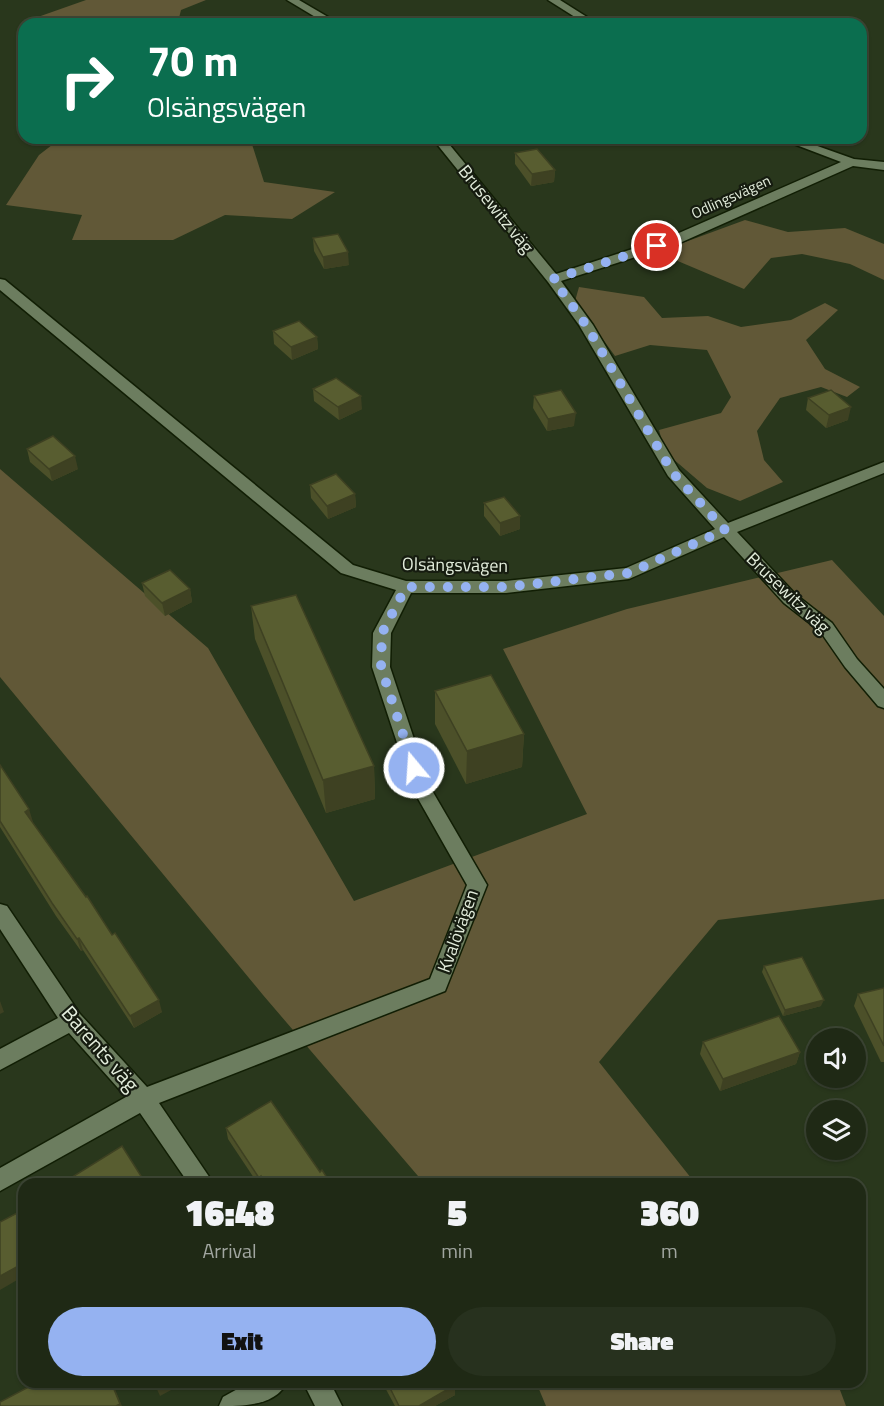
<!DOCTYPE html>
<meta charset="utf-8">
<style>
body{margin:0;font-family:"Titillium Web",sans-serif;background:#27311e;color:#f1f3f6;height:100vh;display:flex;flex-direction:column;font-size:22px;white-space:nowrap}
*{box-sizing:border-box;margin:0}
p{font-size:20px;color:#a1a6a0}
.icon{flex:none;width:33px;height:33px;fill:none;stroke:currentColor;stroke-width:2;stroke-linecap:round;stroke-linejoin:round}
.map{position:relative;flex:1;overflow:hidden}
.details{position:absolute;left:18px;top:1178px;width:848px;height:210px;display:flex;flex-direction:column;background:#1f2915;border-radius:18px;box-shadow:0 2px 4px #0004,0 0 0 2px #3c4534}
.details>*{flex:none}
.guide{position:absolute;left:18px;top:18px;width:849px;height:126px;border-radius:18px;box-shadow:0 2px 4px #0004,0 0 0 2px #3c4534;background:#0b6e4f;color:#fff;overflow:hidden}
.controls{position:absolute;left:806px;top:1028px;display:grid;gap:12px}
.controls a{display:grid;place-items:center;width:60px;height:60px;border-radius:50%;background:#1f2915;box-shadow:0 2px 4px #0004,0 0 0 2px #3c4534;font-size:30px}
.pin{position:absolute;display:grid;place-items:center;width:51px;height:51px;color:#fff;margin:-26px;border:3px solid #fff;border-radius:50%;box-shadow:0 2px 6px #0007}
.me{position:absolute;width:66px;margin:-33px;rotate:342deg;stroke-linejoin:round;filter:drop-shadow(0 0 4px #0008)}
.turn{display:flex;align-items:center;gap:21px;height:126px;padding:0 30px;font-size:27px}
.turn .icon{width:78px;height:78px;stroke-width:2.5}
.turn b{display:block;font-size:42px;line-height:51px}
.eta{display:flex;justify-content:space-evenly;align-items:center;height:102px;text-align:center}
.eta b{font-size:36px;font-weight:800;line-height:42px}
.primary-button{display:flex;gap:12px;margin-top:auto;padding:12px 30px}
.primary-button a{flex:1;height:69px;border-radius:36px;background:#95b2f1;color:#111;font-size:24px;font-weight:800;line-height:69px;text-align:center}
.primary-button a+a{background:#27311e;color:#f1f3f6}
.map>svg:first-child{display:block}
.green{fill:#615837}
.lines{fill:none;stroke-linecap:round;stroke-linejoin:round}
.minor-casing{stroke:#111e04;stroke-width:3}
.minor{fill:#6c7d5f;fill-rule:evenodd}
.wall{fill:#4c5029}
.shaded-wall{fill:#3e4122}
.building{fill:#585d30;stroke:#3e4122;stroke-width:1.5}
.route{stroke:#95b2f1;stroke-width:10;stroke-dasharray:0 18}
.labels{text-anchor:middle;stroke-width:4.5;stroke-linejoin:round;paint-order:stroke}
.far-street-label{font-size:15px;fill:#e2ecdb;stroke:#161c10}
.street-label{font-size:18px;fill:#e2ecdb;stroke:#161c10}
.near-street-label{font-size:21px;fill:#e2ecdb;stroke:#161c10}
</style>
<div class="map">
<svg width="884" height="1406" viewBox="0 0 884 1406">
<rect width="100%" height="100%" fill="#29371c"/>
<g class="green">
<path d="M86 0H206L181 10 179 18 194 24H36L35 18Z"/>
<path d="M61 138H250L264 182 335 192 292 219 225 215 173 240H72L82 215 6 205 39 155Z"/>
<path d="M745 220 788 232 845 228 884 244V280L850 264 802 254 771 258 744 289 673 259 677 245Z"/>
<path d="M579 287 644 297 662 318 708 316 741 327 791 320 825 303 838 310 806 340 825 369 860 387 847 397 821 387 780 398 757 431 764 460 783 482 740 501 707 488 665 452 659 430 721 413 731 397 707 350 650 345 615 356 575 301Z"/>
<path d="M0 469 208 648 354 901 587 814 503 649 627 609 832 560 884 616V899L718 920 599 1062 695 1183H424L263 995 0 677Z"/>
<path d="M536 1382H837L846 1406H546Z"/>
</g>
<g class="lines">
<defs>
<g id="minor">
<path d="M287 0H299L340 24H327Z"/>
<path d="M548 0H560L598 24H586Z"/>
<path d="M432 138H444L556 274 672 236 841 162 778 138H795L854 159 884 162V170L853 166 682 242 561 281 593 325 679 470 728 523 884 462V473L737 532 796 595 832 623 857 659 884 689V708L878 706 845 667 820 631 784 603 724 537 629 579 506 593H411L391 633 390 667 430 787 487 885 445 991 159 1103 214 1184H189L140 1113 0 1191V1168L126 1097 69 1033 0 1070V1049L58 1018 0 929V904L7 906 80 1014 147 1087 430 979 467 885 412 788 372 667 373 633 396 590 341 573 0 290V279L5 280 353 565 406 581H506L626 568 715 529 668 476 579 325 548 282Z"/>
<path d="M250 1382H287C276 1406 243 1406 219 1406L223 1397Z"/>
<path d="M303 1382H330L342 1406H315Z"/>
</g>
</defs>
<use href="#minor" class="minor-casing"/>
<use href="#minor" class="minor"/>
</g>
<g class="wall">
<path d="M515 153 555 170 554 182 531 186 515 164Z"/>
<path d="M313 238 349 265 324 269 314 251Z"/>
<path d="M273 331 317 337 318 349 292 360 274 344Z"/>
<path d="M313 389 362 409 339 420 314 401Z"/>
<path d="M534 396 574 426 547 431 533 408Z"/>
<path d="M808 398 848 420 826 428 806 410Z"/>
<path d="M27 449 78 469 52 481 30 462Z"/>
<path d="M310 485 355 494 356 507 328 519 311 498Z"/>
<path d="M484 503 520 516V529L500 536 484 516Z"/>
<path d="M142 583 190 589 192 602 165 616 145 596Z"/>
<path d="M251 606 374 766 375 799 326 813 255 639Z"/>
<path d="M435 691 524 734 522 767 466 784 435 724Z"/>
<path d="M0 765 32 822 162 1012 134 1028 83 950 81 951 56 916 0 827Z"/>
<path d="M764 966 821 1006 783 1016 762 972Z"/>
<path d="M884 988V1062H881L854 1006 858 994Z"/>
<path d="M703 1042 800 1052 796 1064 720 1091 700 1054Z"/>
<path d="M226 1128 320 1172 331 1184H258L228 1139Z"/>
<path d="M382 1382H453L455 1395 435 1406H395Z"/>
</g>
<g class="shaded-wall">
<path d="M555 170 554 182 531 186 532 174Z"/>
<path d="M348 252 349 265 324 269 323 257Z"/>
<path d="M317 337 318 349 292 360 291 347Z"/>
<path d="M361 396 362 409 339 420 338 407Z"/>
<path d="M851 407 848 420 826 428 829 415Z"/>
<path d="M576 413 574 426 547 431 548 419Z"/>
<path d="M75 456 78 469 52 481 49 469Z"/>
<path d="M355 494 356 507 328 519 327 506Z"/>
<path d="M520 516V529L500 536V523Z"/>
<path d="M190 589 192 602 165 616 162 603Z"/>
<path d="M524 734 522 767 466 784 467 751Z"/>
<path d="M374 766 375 799 326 813 323 780Z"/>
<path d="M29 809 33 822 29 824 25 812Z"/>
<path d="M79 938 83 950 81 951 77 939Z"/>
<path d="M159 1000 162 1012 134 1028 130 1016Z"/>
<path d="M824 1000 821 1006 783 1016 785 1010Z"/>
<path d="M0 1001 4 1012 0 1014Z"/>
<path d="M800 1052 796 1064 720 1091 723 1079Z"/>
<path d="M261 1176 262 1184H260L259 1178Z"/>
<path d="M24 1263V1276L0 1290V1276Z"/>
<path d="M111 1382H112L122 1406H116Z"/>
<path d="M166 1382H186L160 1396 156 1387Z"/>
<path d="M455 1385V1395L435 1406H419Z"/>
</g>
<g class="building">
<path d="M537 149 555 170 532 174 515 153Z"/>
<path d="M338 234 348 252 323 257 313 238Z"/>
<path d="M299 321 317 337 291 347 273 331Z"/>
<path d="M336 378 361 396 338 407 313 389Z"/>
<path d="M561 390 576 413 548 419 534 396Z"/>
<path d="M831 390 851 407 829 415 808 398Z"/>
<path d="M53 436 75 456 49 469 27 449Z"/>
<path d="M336 474 355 494 327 506 310 485Z"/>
<path d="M504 497 520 516 500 523 484 503Z"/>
<path d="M170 570 190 589 162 603 142 583Z"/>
<path d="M296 595 374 766 323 780 251 606Z"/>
<path d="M491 675 524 734 467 751 435 691Z"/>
<path d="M0 765 29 809 25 812 86 897 87 896 112 935 115 933 159 1000 130 1016 79 938 77 939 52 903 0 821Z"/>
<path d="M802 957 824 1000 785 1010 764 966Z"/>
<path d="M884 988V1046L858 994Z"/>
<path d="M779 1016 800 1052 723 1079 703 1042Z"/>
<path d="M271 1101 320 1172 322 1170 331 1184H265L261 1176 259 1178 226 1128Z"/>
<path d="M122 1146 146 1184H61Z"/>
<path d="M19 1212 24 1222V1263L0 1276V1222Z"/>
<path d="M38 1382H111L120 1404 116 1406H0V1402Z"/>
<path d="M154 1382H166L156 1387Z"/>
<path d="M387 1382H453L455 1385 419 1406H399Z"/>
</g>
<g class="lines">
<path class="route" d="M414 768 381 667 382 633 406 587H506L629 573 725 530 673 473 586 325 553 279 657 246"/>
</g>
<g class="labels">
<g class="far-street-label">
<text transform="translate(731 197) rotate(-24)" y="5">Odlingsvägen</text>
</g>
<g class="street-label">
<text transform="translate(496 209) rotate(51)" y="6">Brusewitz väg</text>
<text transform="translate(455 565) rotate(1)" y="6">Olsängsvägen</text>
<text transform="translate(788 593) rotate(44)" y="6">Brusewitz väg</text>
<text transform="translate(458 931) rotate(-70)" y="6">Kvalövägen</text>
</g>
<g class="near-street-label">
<text transform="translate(100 1049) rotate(49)" y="7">Barents väg</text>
</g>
</g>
</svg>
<div class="controls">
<a><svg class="icon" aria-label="sound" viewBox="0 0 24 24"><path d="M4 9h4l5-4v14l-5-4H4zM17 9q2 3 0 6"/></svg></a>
<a><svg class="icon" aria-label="layers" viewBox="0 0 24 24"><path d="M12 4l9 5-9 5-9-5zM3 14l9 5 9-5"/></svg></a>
</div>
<div class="pin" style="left:657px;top:246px;background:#d93025"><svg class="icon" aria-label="arrive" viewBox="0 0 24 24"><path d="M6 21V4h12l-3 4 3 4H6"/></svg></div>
<svg class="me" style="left:414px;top:768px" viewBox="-20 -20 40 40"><circle r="17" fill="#95b2f1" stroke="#fff" stroke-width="3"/><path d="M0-11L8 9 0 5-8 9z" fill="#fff"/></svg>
<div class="guide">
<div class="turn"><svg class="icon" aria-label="right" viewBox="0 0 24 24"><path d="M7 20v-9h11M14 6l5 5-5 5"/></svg><div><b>70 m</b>Olsängsvägen</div></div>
</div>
<section class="details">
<div class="eta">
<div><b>16:48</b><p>Arrival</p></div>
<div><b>5</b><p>min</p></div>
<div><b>360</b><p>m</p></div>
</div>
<div class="primary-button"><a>Exit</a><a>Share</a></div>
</section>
</div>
